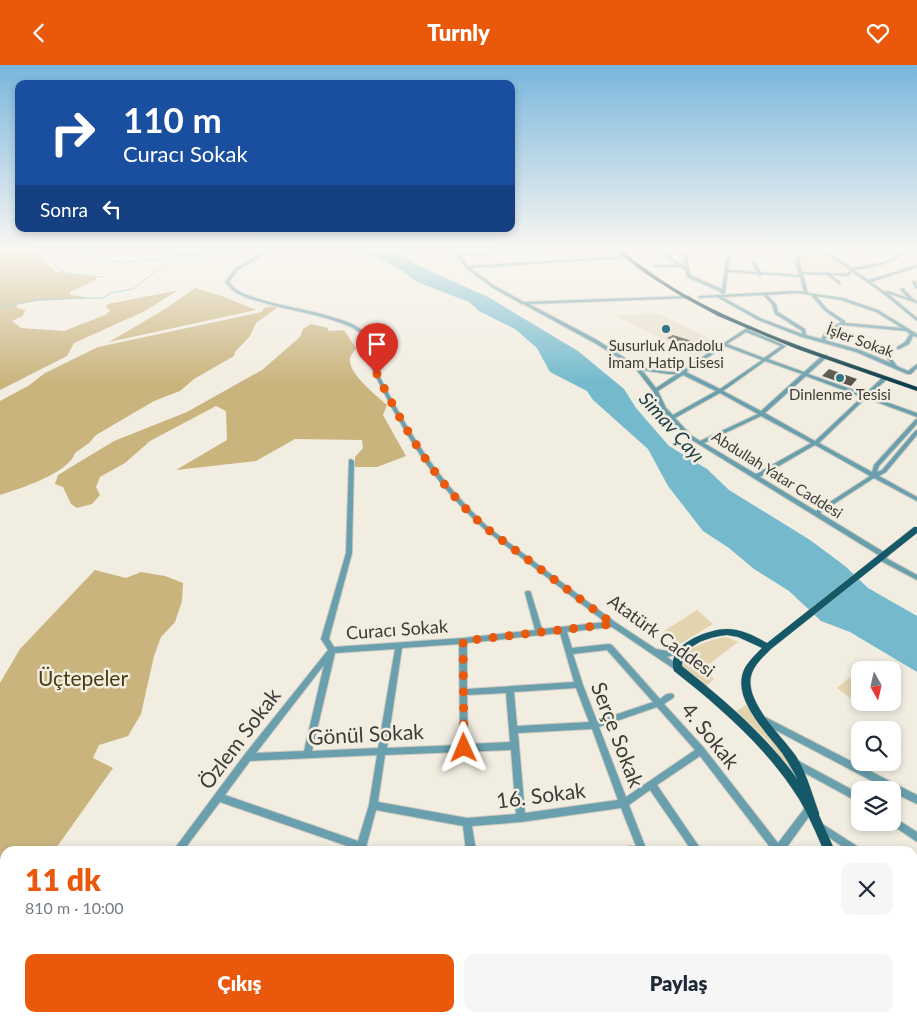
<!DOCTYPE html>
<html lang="tr">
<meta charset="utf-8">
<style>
body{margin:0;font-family:Lato,sans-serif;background:#f6f6f7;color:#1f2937;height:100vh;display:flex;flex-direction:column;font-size:19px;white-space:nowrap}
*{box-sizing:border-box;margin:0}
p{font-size:16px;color:#747a83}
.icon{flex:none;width:28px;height:28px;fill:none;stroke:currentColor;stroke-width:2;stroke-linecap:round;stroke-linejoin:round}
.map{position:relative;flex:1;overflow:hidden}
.side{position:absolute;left:0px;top:781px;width:918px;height:176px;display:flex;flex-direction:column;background:#fff;border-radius:15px 15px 0 0;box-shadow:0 2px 8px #0003}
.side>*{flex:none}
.guide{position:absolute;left:15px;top:15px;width:500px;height:152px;border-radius:10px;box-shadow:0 2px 8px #0003;background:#1a4fa0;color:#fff;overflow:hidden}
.needle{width:32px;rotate:172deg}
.fabs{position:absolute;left:851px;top:596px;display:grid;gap:10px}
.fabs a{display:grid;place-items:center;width:50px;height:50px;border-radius:10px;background:#fff;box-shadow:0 2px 8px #0003;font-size:25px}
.pin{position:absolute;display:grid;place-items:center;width:42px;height:42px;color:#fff;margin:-51px -21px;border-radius:50% 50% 50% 0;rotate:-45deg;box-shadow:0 0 5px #0007}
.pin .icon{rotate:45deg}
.me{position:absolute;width:55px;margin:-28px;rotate:359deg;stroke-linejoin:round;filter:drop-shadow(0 0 4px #0008)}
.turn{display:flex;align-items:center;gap:18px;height:105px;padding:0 25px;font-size:22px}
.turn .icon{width:65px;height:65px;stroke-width:2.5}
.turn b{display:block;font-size:35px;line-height:42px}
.then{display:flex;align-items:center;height:48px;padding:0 25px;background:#0003;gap:10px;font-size:19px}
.round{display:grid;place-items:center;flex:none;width:52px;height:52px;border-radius:10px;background:#f6f6f7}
.summary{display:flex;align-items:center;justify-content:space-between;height:85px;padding:0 25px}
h1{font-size:30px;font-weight:800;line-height:38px;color:#ea580c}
.primary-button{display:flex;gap:10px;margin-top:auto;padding:10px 25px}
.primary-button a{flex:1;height:58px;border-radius:10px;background:#ea580c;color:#fff;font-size:20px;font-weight:800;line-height:58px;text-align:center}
.primary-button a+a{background:#f6f6f7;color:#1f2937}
header{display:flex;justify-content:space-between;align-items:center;height:65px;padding:0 25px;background:#ea580c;color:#fff;font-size:22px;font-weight:800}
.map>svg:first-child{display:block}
.built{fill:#e8e0cd}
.green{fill:#e3d3af}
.forest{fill:#cab47e}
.water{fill:#74bacc}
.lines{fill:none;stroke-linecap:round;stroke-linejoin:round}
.stream{stroke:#74bacc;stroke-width:1}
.building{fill:#575349}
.minor-casing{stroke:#cecabf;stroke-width:2}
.major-casing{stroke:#cecabf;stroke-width:1}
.highway-casing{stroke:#cecabf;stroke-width:1}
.minor{fill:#6aa0ae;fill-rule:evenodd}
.major{fill:#155968;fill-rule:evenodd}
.highway{fill:#0c3f4a;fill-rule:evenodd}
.route{stroke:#ea580c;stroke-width:9;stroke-dasharray:0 16.2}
.poi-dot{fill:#327686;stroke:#f2ede1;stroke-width:2}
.labels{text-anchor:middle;stroke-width:5;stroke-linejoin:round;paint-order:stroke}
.far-street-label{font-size:15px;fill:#3e3c37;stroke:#f2ede1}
.far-poi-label{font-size:15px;fill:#3e3c37;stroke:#f2ede1}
.street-label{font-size:18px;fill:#3e3c37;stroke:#f2ede1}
.water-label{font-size:19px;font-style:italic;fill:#1b3d45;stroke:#f2ede1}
.near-park-label{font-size:21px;fill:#4a3a0f;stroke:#f2ede1}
.near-street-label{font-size:21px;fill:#3e3c37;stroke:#f2ede1}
</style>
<header><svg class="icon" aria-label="back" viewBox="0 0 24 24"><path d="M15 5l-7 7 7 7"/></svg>Turnly<svg class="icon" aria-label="heart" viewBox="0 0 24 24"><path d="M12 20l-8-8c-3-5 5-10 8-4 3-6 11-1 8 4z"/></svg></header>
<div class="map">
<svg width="917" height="957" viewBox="0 0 917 957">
<rect width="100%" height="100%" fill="#f2ede1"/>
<g class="built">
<path d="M550 184H605L613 191 557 193Z"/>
<path d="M802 192H832L849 206 801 207Z"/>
<path d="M658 248 718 278 698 291 613 250Z"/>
</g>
<g class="green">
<path d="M697 545 713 559 680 579 664 566Z"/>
<path d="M727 572 738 577 704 603 714 614 705 622 682 603 681 590C695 581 710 574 727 572Z"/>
<path d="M850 612 860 619V638H867L862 642 837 623Z"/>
<path d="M746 640 772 671 796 707 792 708 769 677 736 646Z"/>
</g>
<g class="forest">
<path d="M0 184H32L56 207 96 212V215L70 227 71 230 93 233 35 236 17 240V243L25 245 23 251 12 256 21 263 64 266 105 250 110 246 106 241 108 239 179 225 143 247 74 278 67 291 0 325Z"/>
<path d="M195 223 222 231 256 245 109 277 165 244Z"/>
<path d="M274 241 277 243 256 258 250 271 235 287 234 291 194 314 180 326 154 336 96 370 89 378 75 388C69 408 19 424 0 430V336L28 321 45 308 98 282 262 247 264 243Z"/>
<path d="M311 259 328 263V266L344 265 356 283C354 286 351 290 350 293 347 308 377 331 387 340L383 350 406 391 377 402H355V392L363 383 362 375 295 374 256 396 176 405 227 375 226 346 216 341 150 376 125 398 100 412 96 422 100 430 92 439 77 443 71 439 63 422 55 419 58 410 114 376 187 347 262 305 300 272 303 264Z"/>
<path d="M95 505 126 513 141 507 165 511 183 518 182 536 175 557 161 572 154 591 141 649 128 671 99 680 93 693 113 703 54 786H5V849L0 853V618L20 584Z"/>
</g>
<path class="water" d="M359 184H398L402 190 417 200 488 232 578 286 624 324 636 343 669 381 707 404 729 425 810 475 845 501 868 523 917 551V607L850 567 821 556 789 526 754 504 729 483 703 466 668 421 648 384 593 335 587 326 550 307 537 283 515 264 479 246 469 237 417 217 398 203Z"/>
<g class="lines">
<g class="stream">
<path d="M39 184C62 213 68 208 103 212"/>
<path d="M72 184 107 196 125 197 217 191 261 184"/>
<path d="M0 242 42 234 103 233 111 228 133 224 170 195"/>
</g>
</g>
<g class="building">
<path d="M673 270 689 275 702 282 695 284 667 273Z"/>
<path d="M829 304 857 314 851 321 822 311Z"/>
</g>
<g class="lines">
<defs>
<g id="minor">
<path d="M148 184H154L184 189 231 184H240L238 185 184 191Z"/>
<path d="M269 184H273L238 205 229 217C231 220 234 223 237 225 244 230 253 232 262 235 286 242 311 245 335 253 345 256 355 259 363 266 371 273 370 284 373 294 375 302 379 311 383 318 413 375 441 418 488 462L615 557 656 584 667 586 680 583 683 584 684 586 683 588 667 592 680 601 681 603 680 605 677 606 612 562 567 567 572 583 609 579 612 580 660 634C664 631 668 627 673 629L674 631 673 633 664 639 704 683 778 778 807 740 810 739 813 740 814 743 813 746 784 786H773L700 691 657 720 700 783 702 786H692L650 725 629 740 647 786H624L626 783 629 781H636L621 743 521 757 472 761 476 786H466L463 761 376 745 365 786H355L356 784 220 737 183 786H173L175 783 245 689 328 585 321 574 346 488 349 395 351 394 354 396 352 488 329 574 334 582 463 573 535 565 525 528 526 526H530L531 528 542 564 605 557 484 464C437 421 409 377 380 320 376 312 372 304 369 296 366 287 367 274 359 267 352 261 341 258 332 255 308 247 282 244 258 236 250 234 240 231 234 226 231 224 228 220 226 218L225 217 236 203ZM560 568 574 617 467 624V578ZM459 579 460 680 387 683 402 583ZM395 584 378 683 312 686 335 588ZM607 585 653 637 597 656 583 620 573 589ZM324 600 304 686 256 688ZM576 623 589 657 517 661 514 627ZM506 628 510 677 468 679 467 630ZM657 642 695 685 626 732 599 662ZM592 664 618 735 525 748 518 668ZM511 685 516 749 467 753 378 737 385 690ZM377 690 369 740 358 776 225 730 250 696Z"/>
<path d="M450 184H454L458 189 549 184 551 185 549 186 460 191 468 201 625 191 627 192 625 193 470 203 495 221 524 237 690 231V233H689L529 239 597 275 639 302 668 307H681L721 279V278H724L750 261 752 262 749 265 786 281 768 294 804 307 823 290H827V292L808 309 865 329 883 312H887V314L869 331 917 348V352L866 333 819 378 872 407 874 400 915 355 917 354V359L879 401 877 407 882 405 915 366 917 365V370L886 407 879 411 917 432V436L874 413 820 448 887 489 888 491 886 493 917 510V515L879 495 878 493 880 491 687 372 662 345 653 326 635 303 593 277 523 239H521L520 238 493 223 466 203ZM746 267 781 281 764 293 727 279ZM725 281 762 295 720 324 686 307ZM765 296 802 309 761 346 723 326ZM642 305 668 309H677L656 323ZM683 310 716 326 673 350 666 343 658 326ZM806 311 862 332 815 376 765 348ZM720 328 758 349 700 376 691 370 675 353ZM761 351 811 378 756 409 704 378ZM815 380 870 411 816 446 760 412Z"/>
<path d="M655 184H659L685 202 683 190 693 184H697L687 190 690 210 722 224 727 189 723 184H727L731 189 728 205 757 207 752 198 754 197 756 198 760 207 799 210 796 198 798 186 772 185 770 184H802L800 198 802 207 824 208 826 207C833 210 841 208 848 208L850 205 820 184H824L852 203C869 200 889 199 902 186L894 185 883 189 860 185 858 184 883 187 892 184 917 185V187L906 186C892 200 873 202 854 205L869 215 917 200V202L871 217 885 227 888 226 908 233 900 224 903 223 913 234 917 236V238L887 228 917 253V256L880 226 852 207 848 211 831 210 840 217 841 218 839 219 827 210 803 209 808 228 843 233 878 245 917 269V272L913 271 909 279 899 284H897V282L905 277 910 269 906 266 842 260 829 268 825 275 860 285 891 298 882 287 886 286 897 301 908 306 917 299V303L911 309H907L856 287 802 272 758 255 717 232 700 233 698 232 700 231 797 226 804 227 800 212 762 209 760 211 758 209 728 207 725 228 723 229 721 228V227L687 212 685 205 681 202H654V200H678ZM797 228 811 230 825 246 841 257 826 266 821 274 806 270 805 264 778 247 776 239 767 230ZM763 230 772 239 775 249 802 266V269L760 253 722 232ZM816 231 841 235 876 247 902 263 845 258V256L827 244Z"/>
<path d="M913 216 916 217 917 223H916L912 217Z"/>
<path d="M763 651 917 730V739L892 727V725H889L760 657 759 655 760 653Z"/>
<path d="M795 694 860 729V738L792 701 791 698 792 695Z"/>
<path d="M892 751 917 767V777L889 758H892Z"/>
<path d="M821 758 860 783 862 786H849L818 765 817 762 818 759Z"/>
<path d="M912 819 917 822V832L912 830Z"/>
<path d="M912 873 917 875V886L912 884Z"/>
<path d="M912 932 917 934V945L912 943Z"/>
<path d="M45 952H56L54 957H43Z"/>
<path d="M151 952H162L161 957H151Z"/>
<rect x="345" y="952" width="10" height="5"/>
<path d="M462 952H479L481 957H465L463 956Z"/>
<path d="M676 952H700L702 957H689L686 954V957H676Z"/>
<path d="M706 952H720L722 957H709Z"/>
<path d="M750 952H761L760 957H750Z"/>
<path d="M899 952H910L911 957H901Z"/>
</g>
<g id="major">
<path d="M914 462H917V468L771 584C764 591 755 599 752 608 742 635 782 671 796 691 807 709 812 729 819 748V750L835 786H824C816 768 809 751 799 734 767 683 721 643 674 606 665 580 708 564 727 564 741 564 755 571 767 578ZM727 570 738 572 762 583C754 591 744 600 742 611 736 638 768 669 782 688 788 697 793 706 798 715 766 670 724 635 682 601 683 579 709 572 727 570Z"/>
<path d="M830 952H843V957H829Z"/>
</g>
<path id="highway" d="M614 184H619C640 200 661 216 684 229 757 270 839 294 917 322V326L797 284 718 251 681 231 646 209Z"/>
</defs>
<use href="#minor" class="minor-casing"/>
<use href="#major" class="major-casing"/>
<use href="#highway" class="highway-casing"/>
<use href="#minor" class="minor"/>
<use href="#major" class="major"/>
<use href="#highway" class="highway"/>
</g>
<linearGradient id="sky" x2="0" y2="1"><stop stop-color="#79b6dd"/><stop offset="0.58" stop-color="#f9f7f2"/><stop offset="1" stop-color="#f9f7f2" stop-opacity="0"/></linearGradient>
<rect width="917" height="318" fill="url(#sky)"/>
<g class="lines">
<path class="route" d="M377 309C405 366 438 421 486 463L613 559 463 576 464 683"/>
</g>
<g class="poi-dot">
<circle cx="666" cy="264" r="5"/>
<circle cx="840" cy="313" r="5"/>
</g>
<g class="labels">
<g class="far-street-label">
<text transform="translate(860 276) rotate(20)" y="5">İşler Sokak</text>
<text transform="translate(777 410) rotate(32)" y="5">Abdullah Yatar Caddesi</text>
</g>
<g class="far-poi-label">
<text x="666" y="286">Susurluk Anadolu<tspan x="666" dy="17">İmam Hatip Lisesi</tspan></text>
<text x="840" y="335">Dinlenme Tesisi</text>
</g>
<g class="street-label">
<text transform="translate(397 565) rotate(-4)" y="6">Curacı Sokak</text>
<text transform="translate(661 571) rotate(36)" y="6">Atatürk Caddesi</text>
</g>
<g class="water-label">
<text transform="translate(672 362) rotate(48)" y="7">Simav Çayı</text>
</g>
<g class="near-park-label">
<text x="83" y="621">Üçtepeler</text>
</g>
<g class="near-street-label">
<text transform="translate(366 670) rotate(-3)" y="7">Gönül Sokak</text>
<text transform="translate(617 670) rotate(69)" y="7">Serçe Sokak</text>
<text transform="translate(710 671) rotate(51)" y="7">4. Sokak</text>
<text transform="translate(240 674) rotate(-53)" y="7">Özlem Sokak</text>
<text transform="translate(541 731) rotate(-7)" y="7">16. Sokak</text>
</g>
</g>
</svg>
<div class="fabs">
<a><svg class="needle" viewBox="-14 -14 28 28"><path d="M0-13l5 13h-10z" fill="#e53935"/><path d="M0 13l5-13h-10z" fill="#747a83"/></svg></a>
<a><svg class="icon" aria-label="search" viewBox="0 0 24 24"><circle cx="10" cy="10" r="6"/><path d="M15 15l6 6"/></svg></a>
<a><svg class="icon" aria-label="layers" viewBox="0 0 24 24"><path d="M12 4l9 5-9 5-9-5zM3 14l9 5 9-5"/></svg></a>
</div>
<div class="pin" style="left:377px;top:309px;background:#d93025"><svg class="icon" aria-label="arrive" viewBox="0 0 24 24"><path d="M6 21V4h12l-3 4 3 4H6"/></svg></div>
<svg class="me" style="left:464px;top:683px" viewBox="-20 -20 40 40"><path d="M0-17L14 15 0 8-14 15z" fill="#ea580c" stroke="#fff" stroke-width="4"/></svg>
<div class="guide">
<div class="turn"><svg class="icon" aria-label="right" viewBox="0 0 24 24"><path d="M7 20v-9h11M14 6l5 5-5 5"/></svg><div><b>110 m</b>Curacı Sokak</div></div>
<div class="then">Sonra<svg class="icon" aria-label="left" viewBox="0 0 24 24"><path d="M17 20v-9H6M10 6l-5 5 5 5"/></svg></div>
</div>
<section class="side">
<div class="summary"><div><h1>11 dk</h1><p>810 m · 10:00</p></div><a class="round"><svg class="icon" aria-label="close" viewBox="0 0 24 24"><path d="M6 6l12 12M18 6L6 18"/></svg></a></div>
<div class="primary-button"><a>Çıkış</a><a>Paylaş</a></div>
</section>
</div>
